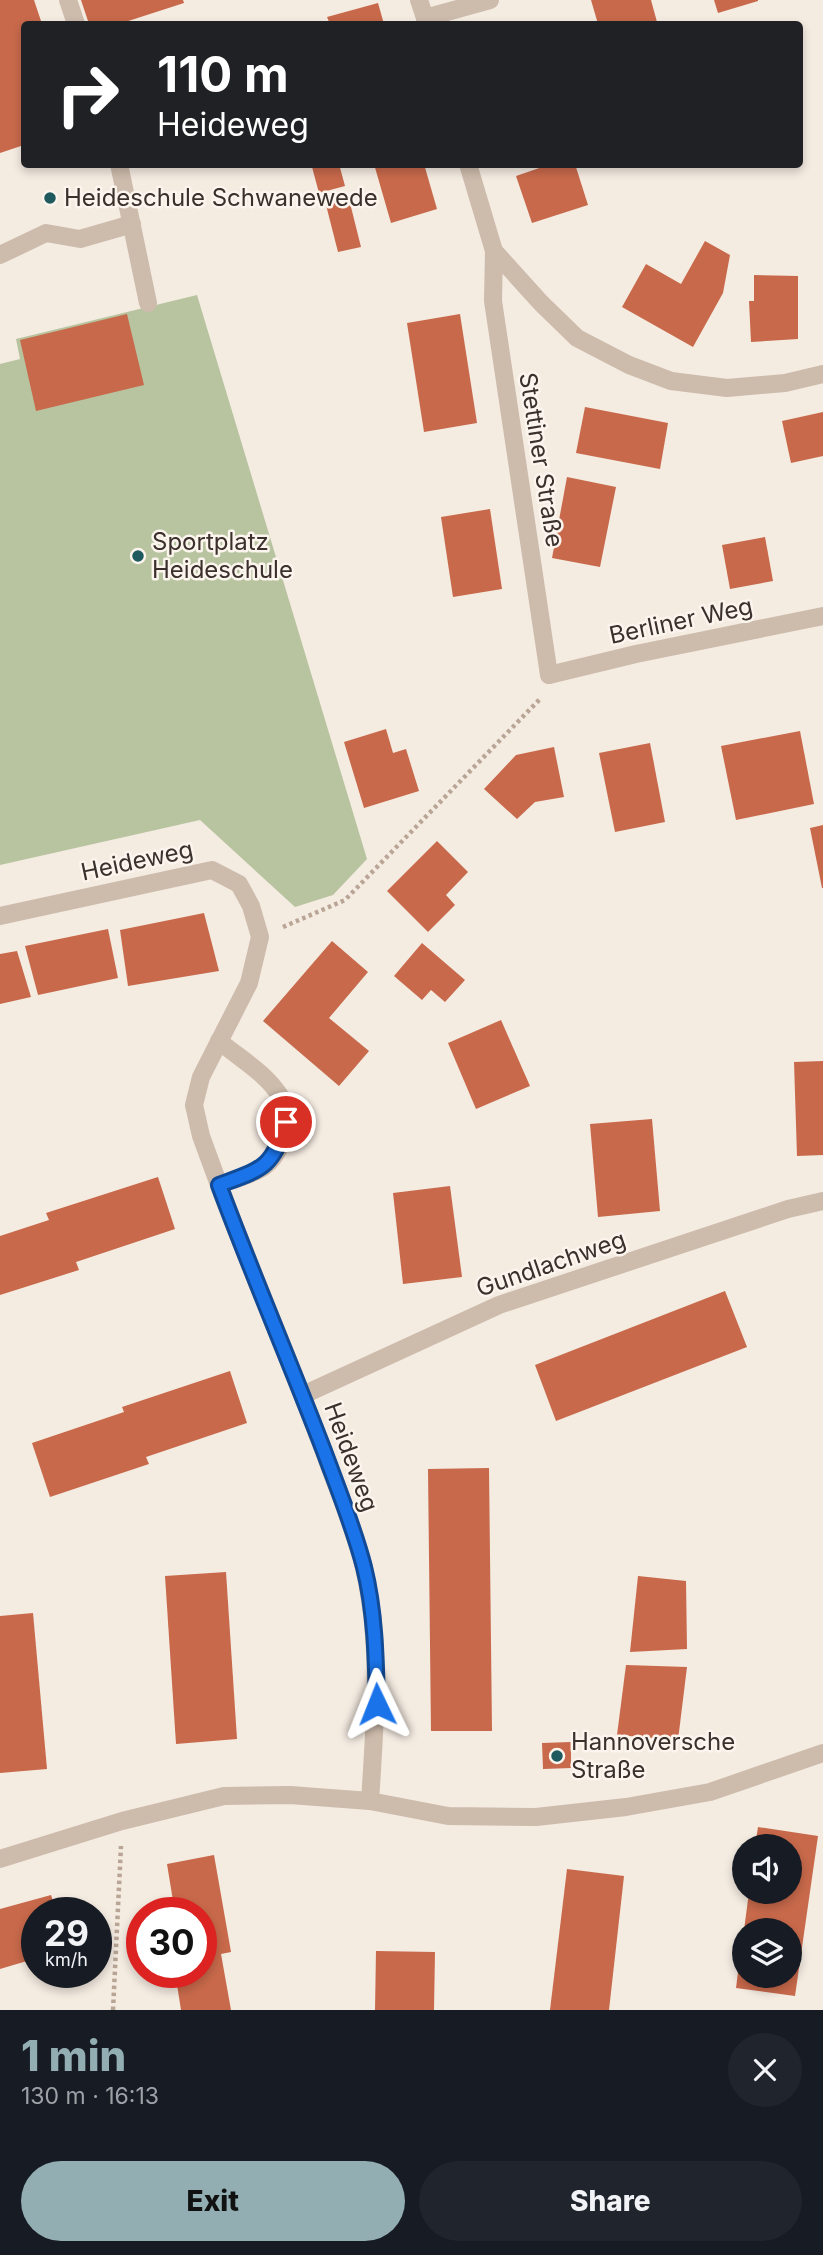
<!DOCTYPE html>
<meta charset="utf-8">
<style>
body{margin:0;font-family:Inter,sans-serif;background:#20242c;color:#f1f3f6;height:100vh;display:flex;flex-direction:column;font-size:26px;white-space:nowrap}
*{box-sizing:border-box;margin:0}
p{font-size:23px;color:#9ea1a6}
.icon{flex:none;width:38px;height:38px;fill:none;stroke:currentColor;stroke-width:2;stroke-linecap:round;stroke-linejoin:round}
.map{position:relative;height:2010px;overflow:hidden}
.drawer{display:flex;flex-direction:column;background:#171b24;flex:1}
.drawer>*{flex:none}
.hud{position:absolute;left:21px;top:21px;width:782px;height:147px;border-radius:7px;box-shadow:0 4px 10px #0003;background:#202124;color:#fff;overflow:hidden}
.fabs{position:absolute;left:732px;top:1834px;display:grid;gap:14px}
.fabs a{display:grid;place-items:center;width:70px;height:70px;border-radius:50%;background:#171b24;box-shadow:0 4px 10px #0003;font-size:35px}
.speed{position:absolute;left:21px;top:1897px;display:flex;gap:14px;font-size:35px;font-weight:700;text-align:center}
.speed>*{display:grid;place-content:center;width:91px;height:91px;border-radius:50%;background:#171b24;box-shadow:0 4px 10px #0003;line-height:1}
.speed small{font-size:18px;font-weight:400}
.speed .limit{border:10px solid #d22;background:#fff;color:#111}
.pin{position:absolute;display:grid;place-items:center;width:60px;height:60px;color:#fff;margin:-30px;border:4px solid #fff;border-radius:50%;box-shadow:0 2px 7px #0007}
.me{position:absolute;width:77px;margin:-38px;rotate:358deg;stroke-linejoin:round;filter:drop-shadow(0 0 5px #0008)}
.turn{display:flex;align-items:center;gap:24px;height:147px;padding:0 21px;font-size:32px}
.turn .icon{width:91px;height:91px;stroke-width:2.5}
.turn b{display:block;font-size:49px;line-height:60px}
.round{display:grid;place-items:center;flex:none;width:74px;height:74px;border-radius:37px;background:#20242c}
.headline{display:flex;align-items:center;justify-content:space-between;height:119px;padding:0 21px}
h1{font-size:42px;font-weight:800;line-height:52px;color:#92aeb2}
.primary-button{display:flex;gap:14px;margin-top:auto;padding:14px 21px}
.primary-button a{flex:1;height:80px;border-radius:42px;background:#92aeb2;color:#111;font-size:28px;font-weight:800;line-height:80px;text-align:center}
.primary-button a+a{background:#20242c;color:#f1f3f6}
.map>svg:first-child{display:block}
.green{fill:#b8c4a0}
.building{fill:#c8694b}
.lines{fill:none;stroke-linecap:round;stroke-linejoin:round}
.path{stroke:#b9a596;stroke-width:4.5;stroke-dasharray:3.5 3.5;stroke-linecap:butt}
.lane{stroke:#cdbbac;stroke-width:18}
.street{stroke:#cdbbac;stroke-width:18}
.route-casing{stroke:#114b97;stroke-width:18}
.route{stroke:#1a73e8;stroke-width:12}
.poi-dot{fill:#1f5a5e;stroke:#fbf5ee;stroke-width:2.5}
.labels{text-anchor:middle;stroke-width:5;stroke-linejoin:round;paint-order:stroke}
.poi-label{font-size:24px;fill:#3b302b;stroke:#fbf5ee;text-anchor:start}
.street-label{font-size:24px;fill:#3b302b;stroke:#fbf5ee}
</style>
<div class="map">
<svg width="823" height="2010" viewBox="0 0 823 2010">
<rect width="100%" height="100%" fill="#f4ebe1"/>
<path class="green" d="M197 295 367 859 333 895 295 907 200 820 0 865V364L20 359 16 339Z"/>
<g class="building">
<path d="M0 0H34L42 24H24V145L0 153Z"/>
<path d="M81 0H183L184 3 119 24H89Z"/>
<path d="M591 0H651L657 22 650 24H598Z"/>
<path d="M714 0H758V1L718 13Z"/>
<path d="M378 3 384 24H330L327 17Z"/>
<path d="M322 164H339L345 186 319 193 312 167Z"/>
<path d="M374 164H424L437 209 391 223Z"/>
<path d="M551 164H575L588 205 532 223 516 176Z"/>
<path d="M348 195 361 247 338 252 325 201Z"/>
<path d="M705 241 730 255 723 293 693 347 622 307 646 264 681 284Z"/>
<path d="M754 275 798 276V339L751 342 749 301H754Z"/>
<path d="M127 314 144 385 36 411 20 340Z"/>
<path d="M460 314 477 423 424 432 407 323Z"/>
<path d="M585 407 668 423 660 469 576 453Z"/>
<path d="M823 412V456L791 463 782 421Z"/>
<path d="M567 477 616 487 600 567 552 558Z"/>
<path d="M490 509 502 589 453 597 441 517Z"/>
<path d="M765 537 773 581 730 589 722 545Z"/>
<path d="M386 729 393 753 406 749 419 791 364 808 344 742Z"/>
<path d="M800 731 814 804 736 820 721 746Z"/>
<path d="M650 743 665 822 615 832 599 753Z"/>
<path d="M554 747 564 797 535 802 517 819 484 789 516 755Z"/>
<path d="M823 825V888H822L810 828Z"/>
<path d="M437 841 468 872 446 895 455 905 428 932 387 891Z"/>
<path d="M204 913 219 971 128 986 120 930Z"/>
<path d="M108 929 118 978 38 995 25 946Z"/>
<path d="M332 941 368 972 329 1018 369 1051 339 1086 263 1021Z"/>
<path d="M422 943 465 980 445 1002 431 990 422 1000 394 976Z"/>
<path d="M17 951 31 997 0 1004V954Z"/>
<path d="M501 1020 530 1086 476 1109 448 1043Z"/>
<path d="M823 1061V1155L797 1156 794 1062Z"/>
<path d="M652 1119 660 1211 598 1217 590 1124Z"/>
<path d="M158 1177 175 1229 76 1262 79 1270 0 1295V1236L49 1220 46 1213Z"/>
<path d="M450 1186 462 1277 403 1284 393 1193Z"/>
<path d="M725 1291 747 1347 556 1421 535 1365Z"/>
<path d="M230 1371 247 1423 146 1457 149 1464 50 1497 32 1443 124 1412 122 1407Z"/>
<path d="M489 1468 492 1731H431L428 1469Z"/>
<path d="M226 1572 237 1739 176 1744 165 1576Z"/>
<path d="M638 1576 686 1581 687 1649 630 1652Z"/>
<path d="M33 1613 47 1769 0 1773V1616Z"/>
<path d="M626 1665 687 1667 678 1740 617 1735Z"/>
<path d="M571 1742V1768L543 1769 542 1743Z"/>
<path d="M758 1827 818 1836 795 1996 736 1988 742 1940H744V1976H789V1930H744L749 1892H789V1846H755Z"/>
<path d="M214 1855 231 1952 221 1954 231 2010H181L175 1972H201V1913H175L167 1864Z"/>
<path d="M567 1869 624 1876 609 2010H550Z"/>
<path d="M51 1895 57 1913H37V1958L0 1969V1909Z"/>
<path d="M376 1951 435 1952 434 2010H375Z"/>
</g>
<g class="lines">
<g class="path">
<path d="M283 927 345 900 540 699"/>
<path d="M113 2010 121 1846"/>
</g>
<g class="lane">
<path d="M68 0 76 24"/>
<path d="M119 164 148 303"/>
<path d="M494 251 493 301 549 675"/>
<path d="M0 255 46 233 80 239 132 224"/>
</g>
<g class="street">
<path d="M419 0 427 24"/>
<path d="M425 18 490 0"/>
<path d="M468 164 494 251 541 303 577 338 629 365 671 381 727 388 785 383 823 374"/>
<path d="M549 675 636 654 823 616"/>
<path d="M0 916 212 870 239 884 251 906 260 937 249 983 201 1077 194 1105 201 1136 219 1185"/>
<path d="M219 1041C239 1058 266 1073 280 1096 293 1116 283 1152 265 1166 252 1175 234 1179 219 1185 253 1276 292 1366 326 1457 339 1493 355 1530 364 1568 382 1644 375 1723 370 1801"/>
<path d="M303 1395 499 1305 788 1209 823 1201"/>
<path d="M0 1859 122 1821 224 1796 290 1795 370 1801 448 1816 536 1817 626 1807 710 1792 823 1753"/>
</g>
</g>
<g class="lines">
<defs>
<path id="route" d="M286 1122C273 1168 262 1169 219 1185 252 1274 290 1362 324 1451 338 1489 354 1528 364 1567 375 1611 376 1658 377 1704"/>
</defs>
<use href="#route" class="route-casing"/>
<use href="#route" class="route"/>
</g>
<g class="poi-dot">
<circle cx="50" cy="198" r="7"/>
<circle cx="138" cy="556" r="7"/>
<circle cx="557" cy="1756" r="7"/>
</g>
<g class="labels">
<g class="poi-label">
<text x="64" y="206">Heideschule Schwanewede</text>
<text x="152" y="550">Sportplatz<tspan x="152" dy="28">Heideschule</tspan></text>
<text x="571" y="1750">Hannoversche<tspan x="571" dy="28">Straße</tspan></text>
</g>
<g class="street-label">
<text transform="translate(541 460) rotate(81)" y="8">Stettiner Straße</text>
<text transform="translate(681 621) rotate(-12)" y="8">Berliner Weg</text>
<text transform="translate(137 861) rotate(-12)" y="8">Heideweg</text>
<text transform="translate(551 1264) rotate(-19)" y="8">Gundlachweg</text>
<text transform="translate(351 1457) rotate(70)" y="8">Heideweg</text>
</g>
</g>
</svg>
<div class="fabs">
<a><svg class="icon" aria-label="sound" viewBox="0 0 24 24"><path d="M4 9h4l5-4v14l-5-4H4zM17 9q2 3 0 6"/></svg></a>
<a><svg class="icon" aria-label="layers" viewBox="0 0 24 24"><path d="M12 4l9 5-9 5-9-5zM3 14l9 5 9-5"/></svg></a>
</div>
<div class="speed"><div>29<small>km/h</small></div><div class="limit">30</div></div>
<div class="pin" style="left:286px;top:1122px;background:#d93025"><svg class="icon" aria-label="arrive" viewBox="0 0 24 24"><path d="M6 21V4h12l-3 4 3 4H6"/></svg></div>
<svg class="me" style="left:377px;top:1704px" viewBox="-20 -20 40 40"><path d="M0-17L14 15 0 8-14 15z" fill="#1a73e8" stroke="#fff" stroke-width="4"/></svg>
<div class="hud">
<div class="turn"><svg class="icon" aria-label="right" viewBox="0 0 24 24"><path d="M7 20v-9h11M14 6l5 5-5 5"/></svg><div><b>110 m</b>Heideweg</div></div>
</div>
</div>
<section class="drawer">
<div class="headline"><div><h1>1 min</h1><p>130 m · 16:13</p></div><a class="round"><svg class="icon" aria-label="close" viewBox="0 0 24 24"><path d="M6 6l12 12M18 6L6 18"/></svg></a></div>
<div class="primary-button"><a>Exit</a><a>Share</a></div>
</section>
